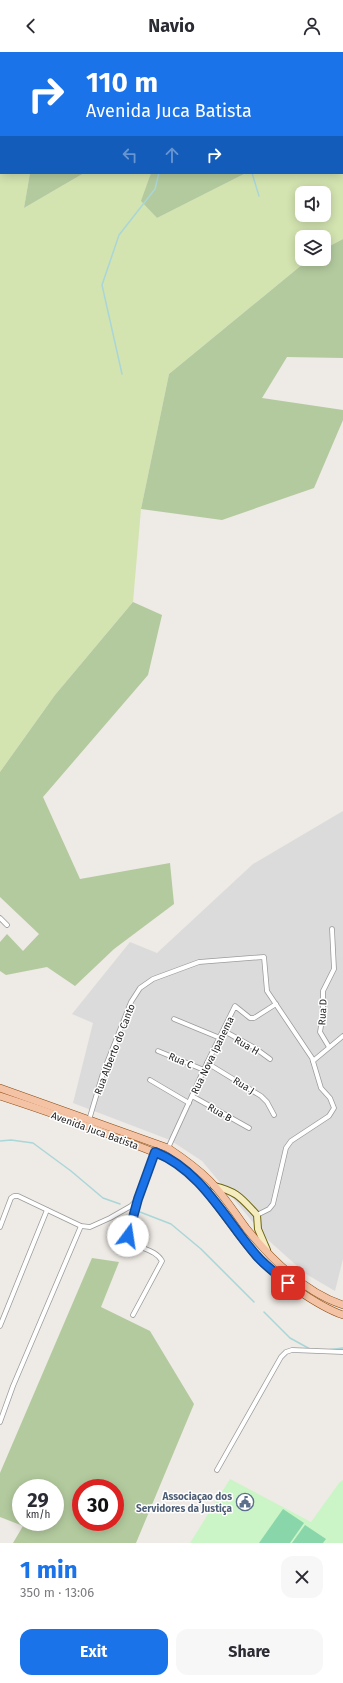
<!DOCTYPE html>
<meta charset="utf-8">
<style>
body{margin:0;font-family:"Fira Sans",sans-serif;background:#f7f7f7;color:#2b2b33;height:100vh;display:flex;flex-direction:column;font-size:15px;white-space:nowrap}
*{box-sizing:border-box;margin:0}
p{font-size:13px;color:#7c7c81}
.icon{flex:none;width:22px;height:22px;fill:none;stroke:currentColor;stroke-width:2;stroke-linecap:round;stroke-linejoin:round}
.map{position:relative;height:1491px;overflow:hidden}
.panel{display:flex;flex-direction:column;background:#fff;flex:1}
.panel>*{flex:none}
.banner{position:absolute;left:0px;top:0px;width:343px;height:122px;box-shadow:0 2px 10px #0003;background:#1a73e8;color:#fff;overflow:hidden}
.tools{position:absolute;left:295px;top:134px;display:grid;gap:8px}
.tools a{display:grid;place-items:center;width:36px;height:36px;border-radius:8px;background:#fff;box-shadow:0 2px 10px #0003;font-size:20px}
.speed{position:absolute;left:12px;top:1427px;display:flex;gap:8px;font-size:20px;font-weight:700;text-align:center}
.speed>*{display:grid;place-content:center;width:52px;height:52px;border-radius:50%;background:#fff;box-shadow:0 2px 10px #0003;line-height:1}
.speed small{font-size:10px;font-weight:400}
.speed .limit{border:6px solid #d22;background:#fff;color:#111}
.pin{position:absolute;display:grid;place-items:center;width:34px;height:34px;color:#fff;margin:-17px;border-radius:8px;box-shadow:0 2px 6px #0006}
.me{position:absolute;width:44px;margin:-22px;rotate:14deg;stroke-linejoin:round;filter:drop-shadow(0 0 3px #0008)}
.turn{display:flex;align-items:center;gap:14px;height:84px;padding:0 20px;font-size:18px}
.turn .icon{width:52px;height:52px;stroke-width:2.5}
.turn b{display:block;font-size:28px;line-height:34px}
.lanes{display:flex;align-items:center;height:38px;padding:0 20px;background:#0003;justify-content:center;gap:20px;direction:ltr}
.lanes .off{opacity:.35}
.round{display:grid;place-items:center;flex:none;width:42px;height:42px;border-radius:12px;background:#f7f7f7}
.overview{display:flex;align-items:center;justify-content:space-between;height:68px;padding:0 20px}
h1{font-size:24px;font-weight:700;line-height:30px;color:#1a73e8}
.action{display:flex;gap:8px;margin-top:auto;padding:8px 20px}
.action a{flex:1;height:46px;border-radius:12px;background:#1a73e8;color:#fff;font-size:16px;font-weight:700;line-height:46px;text-align:center}
.action a+a{background:#f7f7f7;color:#2b2b33}
header{display:flex;justify-content:space-between;align-items:center;height:52px;padding:0 20px;background:#fff;font-size:18px;font-weight:700}
.map>svg:first-child{display:block}
.residential{fill:#dcdbdc}
.grass{fill:#d3e4b0;fill-rule:evenodd}
.forest{fill:#b3ca9e;fill-rule:evenodd}
.park{fill:#cbf5c6}
.pitch{fill:#8ad6ab}
.lines{fill:none;stroke-linecap:round;stroke-linejoin:round}
.stream{stroke:#aad6d8;stroke-width:1.5}
.street-casing{stroke:#9b9b9b;stroke-width:5.5}
.secondary-casing{stroke:#6c650f;stroke-width:8}
.primary-casing{stroke:#8b4a0d;stroke-width:8}
.street{stroke:#fff;stroke-width:4}
.secondary{stroke:#f4ecbe;stroke-width:6}
.primary{stroke:#f4c3a5;stroke-width:7}
.route-casing{stroke:#114b97;stroke-width:10}
.route{stroke:#1a73e8;stroke-width:7}
.labels{text-anchor:middle;stroke-width:3;stroke-linejoin:round;paint-order:stroke}
.street-label{font-size:10px;fill:#1e1e1e;stroke:#fff}
.service-label{font-size:10px;font-weight:bold;fill:#4e5e75;stroke:#fff;text-anchor:end}
</style>
<header><svg class="icon" aria-label="back" viewBox="0 0 24 24"><path d="M15 5l-7 7 7 7"/></svg>Navio<svg class="icon" aria-label="person" viewBox="0 0 24 24"><circle cx="12" cy="8" r="4"/><path d="M4 21q1-7 8-7t8 7"/></svg></header>
<div class="map">
<svg width="343" height="1491" viewBox="0 0 343 1491">
<rect width="100%" height="100%" fill="#eeeae5"/>
<path class="residential" d="M343 759V1207L335 1239 306 1222 267 1187 202 1109 170 1088 73 1051 93 971 72 962 130 890 157 901 253 812Z"/>
<path class="grass" d="M0 0H52L1 1V121H30L24 156 84 121H151L142 149 157 166 246 121H342L343 72V187L324 197V185H302V207H309L169 322 141 457 133 550 55 643 0 720ZM302 141H324V163H302Z"/>
<g class="forest">
<path d="M30 121H84L24 156Z"/>
<path d="M151 121H246L157 166 141 149Z"/>
<path d="M343 187V306L287 305 262 346 343 358V368L314 436 222 468 141 457 169 322 309 207H324V197Z"/>
<path d="M133 550 162 563 148 623 43 745 80 827 170 811 174 852 114 897 75 934 47 915 6 923 0 919V890L7 882 23 899 39 882 0 845V720L55 643Z"/>
<path d="M92 1206 119 1210 101 1255 150 1279 194 1352 136 1491H13L23 1474 0 1465V1421ZM21 1436H55V1470H21ZM81 1436H115V1470H81Z"/>
</g>
<path class="park" d="M230 1427 311 1470 339 1431 343 1428V1491H190Z"/>
<g class="pitch">
<path d="M283 1457 304 1471 290 1491H259Z"/>
<path d="M305 1473 326 1487 323 1491H292Z"/>
</g>
<g class="lines">
<g class="stream">
<path d="M252 121 259 144"/>
<path d="M122 322 102 233 119 183 155 137 159 121"/>
<path d="M0 1089 11 1088 33 1091 71 1119 103 1146 120 1152"/>
<path d="M140 1160 171 1172 201 1197 254 1250"/>
<path d="M264 1260 290 1286 310 1297"/>
<path d="M327 1298 343 1296"/>
</g>
<defs>
<g id="street">
<path d="M205 1 206 0"/>
<path d="M0 866 7 873"/>
<path d="M174 967 220 986"/>
<path d="M224 979 255 996 270 1007"/>
<path d="M329 995 320 980 323 962V939L334 917 332 877"/>
<path d="M158 999 204 1018"/>
<path d="M313 1009 343 984"/>
<path d="M207 1011 261 1044 267 1050 274 1063"/>
<path d="M150 1028 189 1051"/>
<path d="M192 1044 249 1076"/>
<path d="M89 1068 103 1021 131 950 140 936 153 927 199 910 264 905 267 939 312 1006 321 1036 330 1046 334 1056 329 1064 291 1089 286 1096 273 1152 269 1157 257 1163"/>
<path d="M168 1096 207 1011 235 954 250 966H254L276 952"/>
<path d="M0 1175 11 1146 14 1144H18L81 1174 90 1175 110 1166 131 1154 138 1147 155 1100"/>
<path d="M133 1263 162 1209C155 1196 136 1197 128 1187V1181L138 1147"/>
<path d="M0 1274 47 1158"/>
<path d="M0 1370 13 1334 81 1174"/>
<path d="M217 1418 281 1305 286 1300 292 1298 343 1300"/>
</g>
<path id="secondary" d="M214 1134C238 1140 241 1146 257 1163L258 1177 267 1198"/>
<g id="primary">
<path d="M0 1036 168 1096C183 1106 196 1115 209 1128 223 1142 234 1160 246 1176 271 1207 304 1240 343 1253"/>
<path d="M0 1044C43 1058 86 1073 128 1090 148 1098 168 1104 185 1118 213 1142 231 1176 256 1204 273 1223 319 1255 343 1263"/>
</g>
</defs>
<use href="#street" class="street-casing"/>
<use href="#secondary" class="secondary-casing"/>
<use href="#primary" class="primary-casing"/>
<use href="#street" class="street"/>
<use href="#secondary" class="secondary"/>
<use href="#primary" class="primary"/>
</g>
<g class="lines">
<defs>
<path id="route" d="M128 1184 138 1147 155 1100C201 1118 225 1167 256 1203 265 1214 277 1222 288 1231"/>
</defs>
<use href="#route" class="route-casing"/>
<use href="#route" class="route"/>
</g>
<defs>
<symbol id="civic-ring" viewBox="-11 -11 22 22"><circle r="9.5" fill="#fff" stroke="#5c6f8a" stroke-width="1.5"/><path d="M-.6-6.5H3V-4.5H.6V-3L4-1V1h2V6H-6V1h2V-1L-.6-3ZM-1.2 2.5V6h2.4V2.5Z" fill="#5c6f8a"/></symbol>
</defs>
<g fill-rule="evenodd">
<use href="#civic-ring" x="235" y="1440" width="20" height="20"/>
</g>
<g class="labels">
<g class="street-label">
<text transform="translate(322 960) rotate(-87)" y="4">Rua D</text>
<text transform="translate(247 993) rotate(30)" y="4">Rua H</text>
<text transform="translate(114 997) rotate(-69)" y="4">Rua Alberto do Canto</text>
<text transform="translate(212 1003) rotate(-64)" y="4">Rua Nova Ipanema</text>
<text transform="translate(181 1008) rotate(23)" y="4">Rua C</text>
<text transform="translate(244 1033) rotate(32)" y="4">Rua J</text>
<text transform="translate(220 1060) rotate(30)" y="4">Rua B</text>
<text transform="translate(95 1078) rotate(20)" y="4">Avenida Juca Batista</text>
</g>
<g class="service-label">
<text x="232" y="1448">Associaçao dos<tspan x="232" dy="12">Servidores da Justiça</tspan></text>
</g>
</g>
</svg>
<div class="tools">
<a><svg class="icon" aria-label="sound" viewBox="0 0 24 24"><path d="M4 9h4l5-4v14l-5-4H4zM17 9q2 3 0 6"/></svg></a>
<a><svg class="icon" aria-label="layers" viewBox="0 0 24 24"><path d="M12 4l9 5-9 5-9-5zM3 14l9 5 9-5"/></svg></a>
</div>
<div class="speed"><div>29<small>km/h</small></div><div class="limit">30</div></div>
<div class="pin" style="left:288px;top:1231px;background:#d93025"><svg class="icon" aria-label="arrive" viewBox="0 0 24 24"><path d="M6 21V4h12l-3 4 3 4H6"/></svg></div>
<svg class="me" style="left:128px;top:1184px" viewBox="-20 -20 40 40"><circle r="19" fill="#fff"/><path d="M0-13L10 11 0 6-10 11z" fill="#1a73e8"/></svg>
<div class="banner">
<div class="turn"><svg class="icon" aria-label="right" viewBox="0 0 24 24"><path d="M7 20v-9h11M14 6l5 5-5 5"/></svg><div><b>110 m</b>Avenida Juca Batista</div></div>
<div class="lanes"><svg class="icon off" aria-label="left" viewBox="0 0 24 24"><path d="M17 20v-9H6M10 6l-5 5 5 5"/></svg><svg class="icon off" aria-label="ahead" viewBox="0 0 24 24"><path d="M12 20V5M6 11l6-6 6 6"/></svg><svg class="icon" aria-label="right" viewBox="0 0 24 24"><path d="M7 20v-9h11M14 6l5 5-5 5"/></svg></div>
</div>
</div>
<section class="panel">
<div class="overview"><div><h1>1 min</h1><p>350 m · 13:06</p></div><a class="round"><svg class="icon" aria-label="close" viewBox="0 0 24 24"><path d="M6 6l12 12M18 6L6 18"/></svg></a></div>
<div class="action"><a>Exit</a><a>Share</a></div>
</section>
